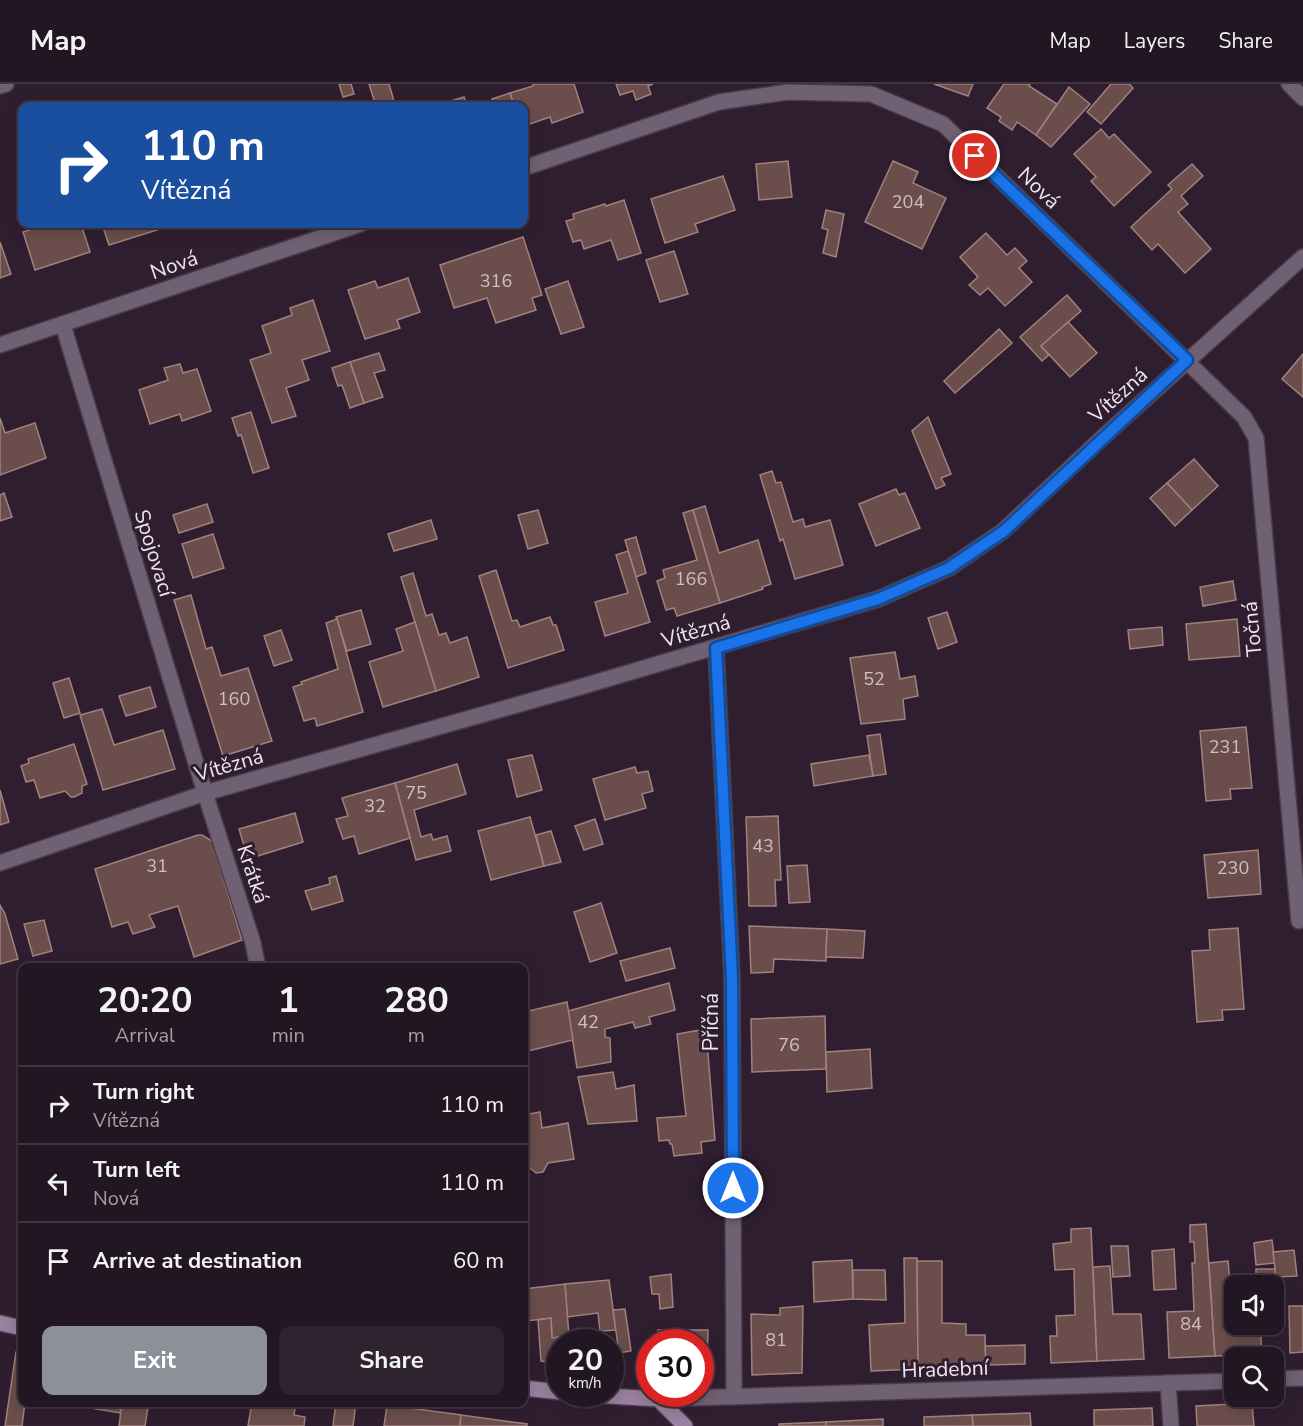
<!DOCTYPE html>
<meta charset="utf-8">
<style>
body{margin:0;font-family:"Nunito Sans",sans-serif;background:#2f2330;color:#f1f3f6;height:100vh;display:flex;flex-direction:column;font-size:22px;white-space:nowrap}
*{box-sizing:border-box;margin:0}
p{font-size:20px;color:#a39fa6}
.icon{flex:none;width:33px;height:33px;fill:none;stroke:currentColor;stroke-width:2;stroke-linecap:round;stroke-linejoin:round}
.map{position:relative;flex:1;overflow:hidden}
.details{position:absolute;left:18px;top:879px;width:510px;height:444px;display:flex;flex-direction:column;background:#231623;border-radius:12px;box-shadow:0 3px 15px #0003,0 0 0 2px #403541}
.details>*{flex:none}
.guide{position:absolute;left:18px;top:18px;width:510px;height:126px;border-radius:12px;box-shadow:0 3px 15px #0003,0 0 0 2px #403541;background:#1a4fa0;color:#fff;overflow:hidden}
.fabs{position:absolute;left:1224px;top:1191px;display:grid;gap:12px}
.fabs a{display:grid;place-items:center;width:60px;height:60px;border-radius:12px;background:#231623;box-shadow:0 3px 15px #0003,0 0 0 2px #403541;font-size:30px}
.speed{position:absolute;left:546px;top:1245px;display:flex;gap:12px;font-size:30px;font-weight:700;text-align:center}
.speed>*{display:grid;place-content:center;width:78px;height:78px;border-radius:50%;background:#231623;box-shadow:0 3px 15px #0003,0 0 0 2px #403541;line-height:1}
.speed small{font-size:15px;font-weight:400}
.speed .limit{border:9px solid #d22;background:#fff;color:#111}
.pin{position:absolute;display:grid;place-items:center;width:51px;height:51px;color:#fff;margin:-26px;border:3px solid #fff;border-radius:50%;box-shadow:0 2px 6px #0007}
.me{position:absolute;width:66px;margin:-33px;rotate:0deg;stroke-linejoin:round;filter:drop-shadow(0 0 4px #0008)}
.turn{display:flex;align-items:center;gap:21px;height:126px;padding:0 24px;font-size:27px}
.turn .icon{width:78px;height:78px;stroke-width:2.5}
.turn b{display:block;font-size:42px;line-height:51px}
.eta{display:flex;justify-content:space-evenly;align-items:center;height:102px;text-align:center}
.eta b{font-size:36px;font-weight:700;line-height:42px}
.action{display:flex;gap:12px;margin-top:auto;padding:12px 24px}
.action a{flex:1;height:69px;border-radius:12px;background:#8c9099;color:#fff;font-size:24px;font-weight:700;line-height:69px;text-align:center}
.action a+a{background:#2f2330;color:#f1f3f6}
ul{padding:0;list-style:none}
li{display:flex;align-items:center;gap:18px;height:78px;padding:0 24px;border-top:2px solid #403541}
li div{flex:1}
li b{display:block;font-size:22px}
li em{font-style:normal}
header{display:flex;align-items:center;gap:36px;box-sizing:border-box;height:84px;padding:0 30px;background:#231623;border-bottom:2px solid #403541}
header strong{font-size:28px}
nav{display:flex;gap:33px;margin-inline-start:auto;font-size:21px}
.map>svg:first-child{display:block}
.building{fill:#6b4e4b;stroke:#a1817e;stroke-width:1.5}
.lines{fill:none;stroke-linecap:round;stroke-linejoin:round}
.street-casing{stroke:#4a3a4a;stroke-width:18}
.secondary-casing{stroke:#4a3a4a;stroke-width:18}
.street{stroke:#6f6073;stroke-width:15}
.secondary{stroke:#99819f;stroke-width:15}
.route-casing{stroke:#114b97;stroke-width:15}
.route{stroke:#1a73e8;stroke-width:10}
.labels{text-anchor:middle;stroke-width:6;stroke-linejoin:round;paint-order:stroke}
.number-label{font-size:18px;fill:#cfbec7}
.street-label{font-size:21px;fill:#f0e4f0;stroke:#2f1e2f}
</style>
<header>
<strong>Map</strong>
<nav><a>Map</a><a>Layers</a><a>Share</a></nav>
</header>
<div class="map">
<svg width="1303" height="1342" viewBox="0 0 1303 1342">
<rect width="100%" height="100%" fill="#2f1e2f"/>
<g class="building">
<path d="M339 0H351L354 10 343 13Z"/>
<path d="M369 0H389L394 17 376 22Z"/>
<path d="M533 0H574L583 28 552 39 550 33 524 42V22H514L510 9 533 2Z"/>
<path d="M616 0H653L648 2 651 10 636 16 633 7 620 11Z"/>
<path d="M934 0H973L968 12Z"/>
<path d="M1004 0H1030L1029 2 1057 20 1036 51 1017 38 1012 46 999 37 1001 33 987 24Z"/>
<path d="M1111 0H1129L1133 4 1101 40 1087 28Z"/>
<path d="M1069 3 1090 20 1051 63 1036 51Z"/>
<path d="M510 9 514 22H495L492 15Z"/>
<path d="M464 13 467 22H435Z"/>
<path d="M1101 45 1109 54 1114 50 1151 88 1114 122 1091 97 1096 93 1074 70Z"/>
<path d="M788 77 792 113 759 116 756 80Z"/>
<path d="M893 77 918 88 913 99 946 114 922 165 865 138Z"/>
<path d="M1192 80 1203 92 1181 112 1188 120 1178 128 1211 165 1185 189 1158 160 1152 166 1131 143 1172 105 1168 101Z"/>
<path d="M723 92 735 126 695 140 698 148 665 159 651 115Z"/>
<path d="M624 116 641 169 618 176 611 156 584 165 581 156 573 158 566 137 574 135 573 130 605 120 606 122Z"/>
<path d="M826 126 844 130 836 173 823 169 828 146 822 144Z"/>
<path d="M31 140H48L49 143 60 140H81L90 168 35 186 23 148 32 145Z"/>
<path d="M102 140H176L109 161Z"/>
<path d="M986 149 1007 171 1015 164 1027 177 1019 184 1032 198 1005 222 988 204 980 211 969 201 978 193 960 173Z"/>
<path d="M523 153 542 211 532 214 536 226 496 239 487 214 454 224 440 181Z"/>
<path d="M0 158 11 190 0 194Z"/>
<path d="M674 167 688 210 660 218 646 176Z"/>
<path d="M408 194 420 228 397 236 400 244 365 255 348 206 375 197 378 204Z"/>
<path d="M568 197 584 243 561 250 545 205Z"/>
<path d="M1067 211 1081 227 1041 262 1049 271 1042 277 1020 253Z"/>
<path d="M313 216 330 267 302 276 309 296 286 304 296 332 272 339 250 276 271 269 262 242 292 231 290 224Z"/>
<path d="M1068 238 1097 269 1070 293 1041 262Z"/>
<path d="M999 245 1012 259 955 309 944 297Z"/>
<path d="M379 269 385 286 374 289 383 313 364 319 350 278Z"/>
<path d="M1303 270V313L1282 295Z"/>
<path d="M350 278 364 319 350 324 342 301 338 302 332 284Z"/>
<path d="M180 280 183 289 197 285 211 327 182 337 180 330 150 340 139 306 168 296 164 284Z"/>
<path d="M251 328 269 384 253 389 241 351 238 352 232 334Z"/>
<path d="M928 333 951 390 941 394 945 401 936 405 912 347Z"/>
<path d="M0 334 5 349 35 339 46 374 0 391Z"/>
<path d="M1194 375 1218 402 1192 426 1167 399Z"/>
<path d="M772 387 776 399 781 398 793 438 803 435 805 443 830 436 843 481 795 495 783 455 780 457 760 391Z"/>
<path d="M1167 399 1192 426 1175 442 1150 414Z"/>
<path d="M896 405 899 411 905 409 920 444 876 462 859 420Z"/>
<path d="M4 409 12 433 0 437V411Z"/>
<path d="M207 420 213 438 179 449 173 431Z"/>
<path d="M705 422 719 469 758 456 771 500 762 503 763 505 720 519 693 426Z"/>
<path d="M538 426 548 459 528 465 518 431Z"/>
<path d="M693 426 720 519 677 532 674 524 666 526 657 497 665 494 663 486 697 476 683 429Z"/>
<path d="M431 436 437 455 394 467 388 450Z"/>
<path d="M213 450 224 484 193 494 182 460Z"/>
<path d="M636 453 646 489 636 493 625 456Z"/>
<path d="M628 467 650 538 605 552 595 518 628 509 616 471Z"/>
<path d="M496 486 512 537 517 536 520 543 550 533 553 541H556L564 566 508 584 479 492Z"/>
<path d="M413 489 426 532 432 530 439 551 446 549 450 559 467 553 479 593 436 607 401 493Z"/>
<path d="M1233 497 1236 516 1203 522 1200 503Z"/>
<path d="M191 511 206 565 212 563 221 592 248 584 272 657 223 672 174 516Z"/>
<path d="M361 526 371 560 347 567 336 533Z"/>
<path d="M947 528 957 558 938 565 928 534Z"/>
<path d="M337 535 363 628 317 642 315 634 304 637 293 603 302 600 301 598 338 585 326 539Z"/>
<path d="M1237 535 1240 572 1189 576 1186 540Z"/>
<path d="M415 538 436 607 383 623 369 578 403 567 396 545Z"/>
<path d="M1162 543 1163 561 1130 565 1128 546Z"/>
<path d="M281 546 292 576 274 582 264 552Z"/>
<path d="M895 568 900 595 915 592 918 612 903 615 905 635 861 640 850 574Z"/>
<path d="M69 594 80 629 64 634 53 599Z"/>
<path d="M150 603 156 623 126 632 119 612Z"/>
<path d="M102 625 114 661 163 646 175 685 103 706 80 631Z"/>
<path d="M1246 643 1252 704 1230 705 1231 715 1206 717 1200 647Z"/>
<path d="M880 650 886 690 873 692 867 652Z"/>
<path d="M74 660 87 700 82 702V709L74 713H71L65 707 40 714 34 696 26 698 21 682 29 679 28 675Z"/>
<path d="M532 671 542 706 517 713 508 676Z"/>
<path d="M869 671 873 692 814 702 811 680Z"/>
<path d="M457 680 466 710 414 726 421 753 431 750 433 756 447 752 451 767 416 776 395 699Z"/>
<path d="M635 683 637 689 648 687 653 707 642 710 646 724 605 736 593 695Z"/>
<path d="M395 699 410 754 359 770 354 752 343 755 336 735 348 732 342 714Z"/>
<path d="M0 706 9 738 0 741Z"/>
<path d="M295 729 303 758 248 775 239 745Z"/>
<path d="M778 732 781 796H775L776 822H749L746 733Z"/>
<path d="M530 733 544 782 491 796 478 747Z"/>
<path d="M595 735 603 760 584 766 575 742Z"/>
<path d="M551 747 561 778 544 782 536 751Z"/>
<path d="M198 751H202L212 757 242 856 194 873 178 822 149 831 155 843 133 850 128 838 112 843 95 785Z"/>
<path d="M1258 766 1261 810 1208 814 1204 771Z"/>
<path d="M807 781 810 818 789 819 787 782Z"/>
<path d="M336 792 343 817 312 826 305 807 330 800 329 794Z"/>
<path d="M601 819 617 869 590 878 574 828Z"/>
<path d="M0 821 5 830 18 875 0 880Z"/>
<path d="M44 836 52 867 33 872 24 840Z"/>
<path d="M749 842 827 845 826 877 774 875 773 888 751 889Z"/>
<path d="M1238 844 1244 925 1222 926 1223 936 1197 938 1192 867 1210 866 1209 846Z"/>
<path d="M827 845 865 847 863 874 826 873Z"/>
<path d="M670 864 675 884 626 897 620 877Z"/>
<path d="M669 899 675 926 649 933 651 940 635 944 633 938 605 945V953L610 954 611 978 577 984 568 927Z"/>
<path d="M567 918 573 956 524 968V928Z"/>
<path d="M825 932 826 985 752 988 751 935Z"/>
<path d="M706 945 715 1056 701 1058 702 1069 674 1072 672 1060H670L669 1056 659 1057 657 1034 686 1032 677 950Z"/>
<path d="M870 965 872 1004 827 1008 826 968Z"/>
<path d="M613 988 616 1005 634 1001 637 1037 588 1040 578 993Z"/>
<path d="M540 1028 542 1044 568 1039 574 1075 548 1079 543 1088 536 1089 529 1083H524V1031Z"/>
<path d="M1206 1140 1215 1272 1169 1274 1167 1228 1194 1227 1192 1179H1195L1194 1158H1190V1141Z"/>
<path d="M1091 1144 1097 1277 1051 1279 1050 1252H1057L1056 1232 1075 1231 1074 1185 1055 1186 1053 1160 1071 1158V1145Z"/>
<path d="M1272 1156 1275 1179 1256 1181 1254 1159Z"/>
<path d="M1111 1162H1128L1130 1192 1113 1193Z"/>
<path d="M1174 1165 1176 1205 1154 1206 1152 1167Z"/>
<path d="M1294 1166 1297 1192 1276 1193 1273 1168Z"/>
<path d="M904 1174H917L918 1285 871 1287 869 1241 905 1239Z"/>
<path d="M852 1176 853 1215 814 1218 813 1178Z"/>
<path d="M917 1177H942V1239L966 1240V1251H985L986 1281 918 1285Z"/>
<path d="M1228 1177 1234 1240H1260L1262 1270 1215 1272 1209 1179Z"/>
<path d="M1110 1182 1113 1230H1141L1144 1275 1097 1277 1093 1183Z"/>
<path d="M1256 1185H1275L1276 1214H1274V1202H1256Z"/>
<path d="M853 1186H885L886 1216 853 1215Z"/>
<path d="M671 1190 673 1223 660 1225 659 1210H652L650 1193Z"/>
<path d="M609 1196 616 1246 600 1247 598 1229 567 1233 565 1200Z"/>
<path d="M565 1200 569 1252 552 1254 551 1234 526 1237 524 1205Z"/>
<path d="M803 1222 802 1289 752 1291 751 1230 780 1231V1224Z"/>
<path d="M1289 1222H1303V1268L1290 1269Z"/>
<path d="M625 1225 631 1267 619 1269 613 1226Z"/>
<path d="M551 1234 552 1254 569 1252V1258H560V1280L541 1277 538 1236Z"/>
<path d="M658 1246H708L707 1293 700 1294V1258H658Z"/>
<path d="M1025 1261V1280L986 1281 985 1262Z"/>
<path d="M16 1268H22V1318H25L22 1342H5Z"/>
<path d="M91 1318H122L120 1329 90 1324Z"/>
<path d="M122 1318H143L142 1322 148 1323 145 1342H119Z"/>
<path d="M252 1318H296L294 1331 305 1333 304 1342H248Z"/>
<path d="M336 1318H356L353 1342H333Z"/>
<path d="M1252 1319 1254 1342H1197L1196 1322Z"/>
<path d="M387 1321 461 1331 460 1342H384Z"/>
<path d="M1152 1324 1153 1342H1094V1326Z"/>
<path d="M1030 1329 1031 1342H973L972 1331Z"/>
<path d="M461 1331 527 1340V1342H460Z"/>
<path d="M972 1331 973 1342H924V1333Z"/>
<path d="M883 1335V1342H826V1338Z"/>
<path d="M826 1338V1342H779V1340Z"/>
</g>
<g class="lines">
<defs>
<g id="street">
<path d="M1289 0 1303 14"/>
<path d="M0 2 6 0"/>
<path d="M524 84 719 18 788 8 871 10 943 40 1244 333 1256 354 1299 837"/>
<path d="M63 241 205 709 253 859 258 884"/>
<path d="M0 261 361 140"/>
<path d="M716 564 732 895 734 1313"/>
<path d="M0 779 205 709 580 603 878 515 949 484 1003 447 1102 354 1303 173"/>
<path d="M1274 1295 1303 1294"/>
<path d="M1168 1299 1171 1342"/>
<path d="M658 1315 1234 1297"/>
</g>
<g id="secondary">
<path d="M0 1239 22 1244"/>
<path d="M524 1304 560 1308"/>
<path d="M575 1310 658 1315 685 1342"/>
</g>
</defs>
<use href="#street" class="street-casing"/>
<use href="#secondary" class="secondary-casing"/>
<use href="#street" class="street"/>
<use href="#secondary" class="secondary"/>
</g>
<g class="lines">
<defs>
<path id="route" d="M733 1104 732 895 716 564 878 515 949 484 1004 447 1187 276 975 72"/>
</defs>
<use href="#route" class="route-casing"/>
<use href="#route" class="route"/>
</g>
<g class="labels">
<g class="number-label">
<text x="908" y="124">204</text>
<text x="496" y="203">316</text>
<text x="691" y="501">166</text>
<text x="874" y="601">52</text>
<text x="234" y="621">160</text>
<text x="1225" y="669">231</text>
<text x="416" y="715">75</text>
<text x="375" y="728">32</text>
<text x="763" y="768">43</text>
<text x="157" y="788">31</text>
<text x="1233" y="790">230</text>
<text x="588" y="944">42</text>
<text x="789" y="967">76</text>
<text x="1191" y="1246">84</text>
<text x="776" y="1262">81</text>
</g>
<g class="street-label">
<text transform="translate(1039 104) rotate(44)" y="7">Nová</text>
<text transform="translate(174 181) rotate(-19)" y="7">Nová</text>
<text transform="translate(1118 311) rotate(-42)" y="7">Vítězná</text>
<text transform="translate(154 469) rotate(73)" y="7">Spojovací</text>
<text transform="translate(1252 545) rotate(-95)" y="7">Točná</text>
<text transform="translate(696 547) rotate(-16)" y="7">Vítězná</text>
<text transform="translate(229 681) rotate(-16)" y="7">Vítězná</text>
<text transform="translate(253 790) rotate(72)" y="7">Krátká</text>
<text transform="translate(711 938) rotate(-90)" y="7">Příčná</text>
<text transform="translate(945 1285) rotate(-2)" y="7">Hradební</text>
</g>
</g>
</svg>
<div class="fabs">
<a><svg class="icon" aria-label="sound" viewBox="0 0 24 24"><path d="M4 9h4l5-4v14l-5-4H4zM17 9q2 3 0 6"/></svg></a>
<a><svg class="icon" aria-label="search" viewBox="0 0 24 24"><circle cx="10" cy="10" r="6"/><path d="M15 15l6 6"/></svg></a>
</div>
<div class="speed"><div>20<small>km/h</small></div><div class="limit">30</div></div>
<div class="pin" style="left:975px;top:72px;background:#d93025"><svg class="icon" aria-label="arrive" viewBox="0 0 24 24"><path d="M6 21V4h12l-3 4 3 4H6"/></svg></div>
<svg class="me" style="left:733px;top:1104px" viewBox="-20 -20 40 40"><circle r="17" fill="#1a73e8" stroke="#fff" stroke-width="3"/><path d="M0-11L8 9 0 5-8 9z" fill="#fff"/></svg>
<div class="guide">
<div class="turn"><svg class="icon" aria-label="right" viewBox="0 0 24 24"><path d="M7 20v-9h11M14 6l5 5-5 5"/></svg><div><b>110 m</b>Vítězná</div></div>
</div>
<section class="details">
<div class="eta">
<div><b>20:20</b><p>Arrival</p></div>
<div><b>1</b><p>min</p></div>
<div><b>280</b><p>m</p></div>
</div>
<ul>
<li><svg class="icon" aria-label="right" viewBox="0 0 24 24"><path d="M7 20v-9h11M14 6l5 5-5 5"/></svg><div><b>Turn right</b><p>Vítězná</p></div><em>110 m</em></li>
<li><svg class="icon" aria-label="left" viewBox="0 0 24 24"><path d="M17 20v-9H6M10 6l-5 5 5 5"/></svg><div><b>Turn left</b><p>Nová</p></div><em>110 m</em></li>
<li><svg class="icon" aria-label="arrive" viewBox="0 0 24 24"><path d="M6 21V4h12l-3 4 3 4H6"/></svg><div><b>Arrive at destination</b></div><em>60 m</em></li>
</ul>
<div class="action"><a>Exit</a><a>Share</a></div>
</section>
</div>
